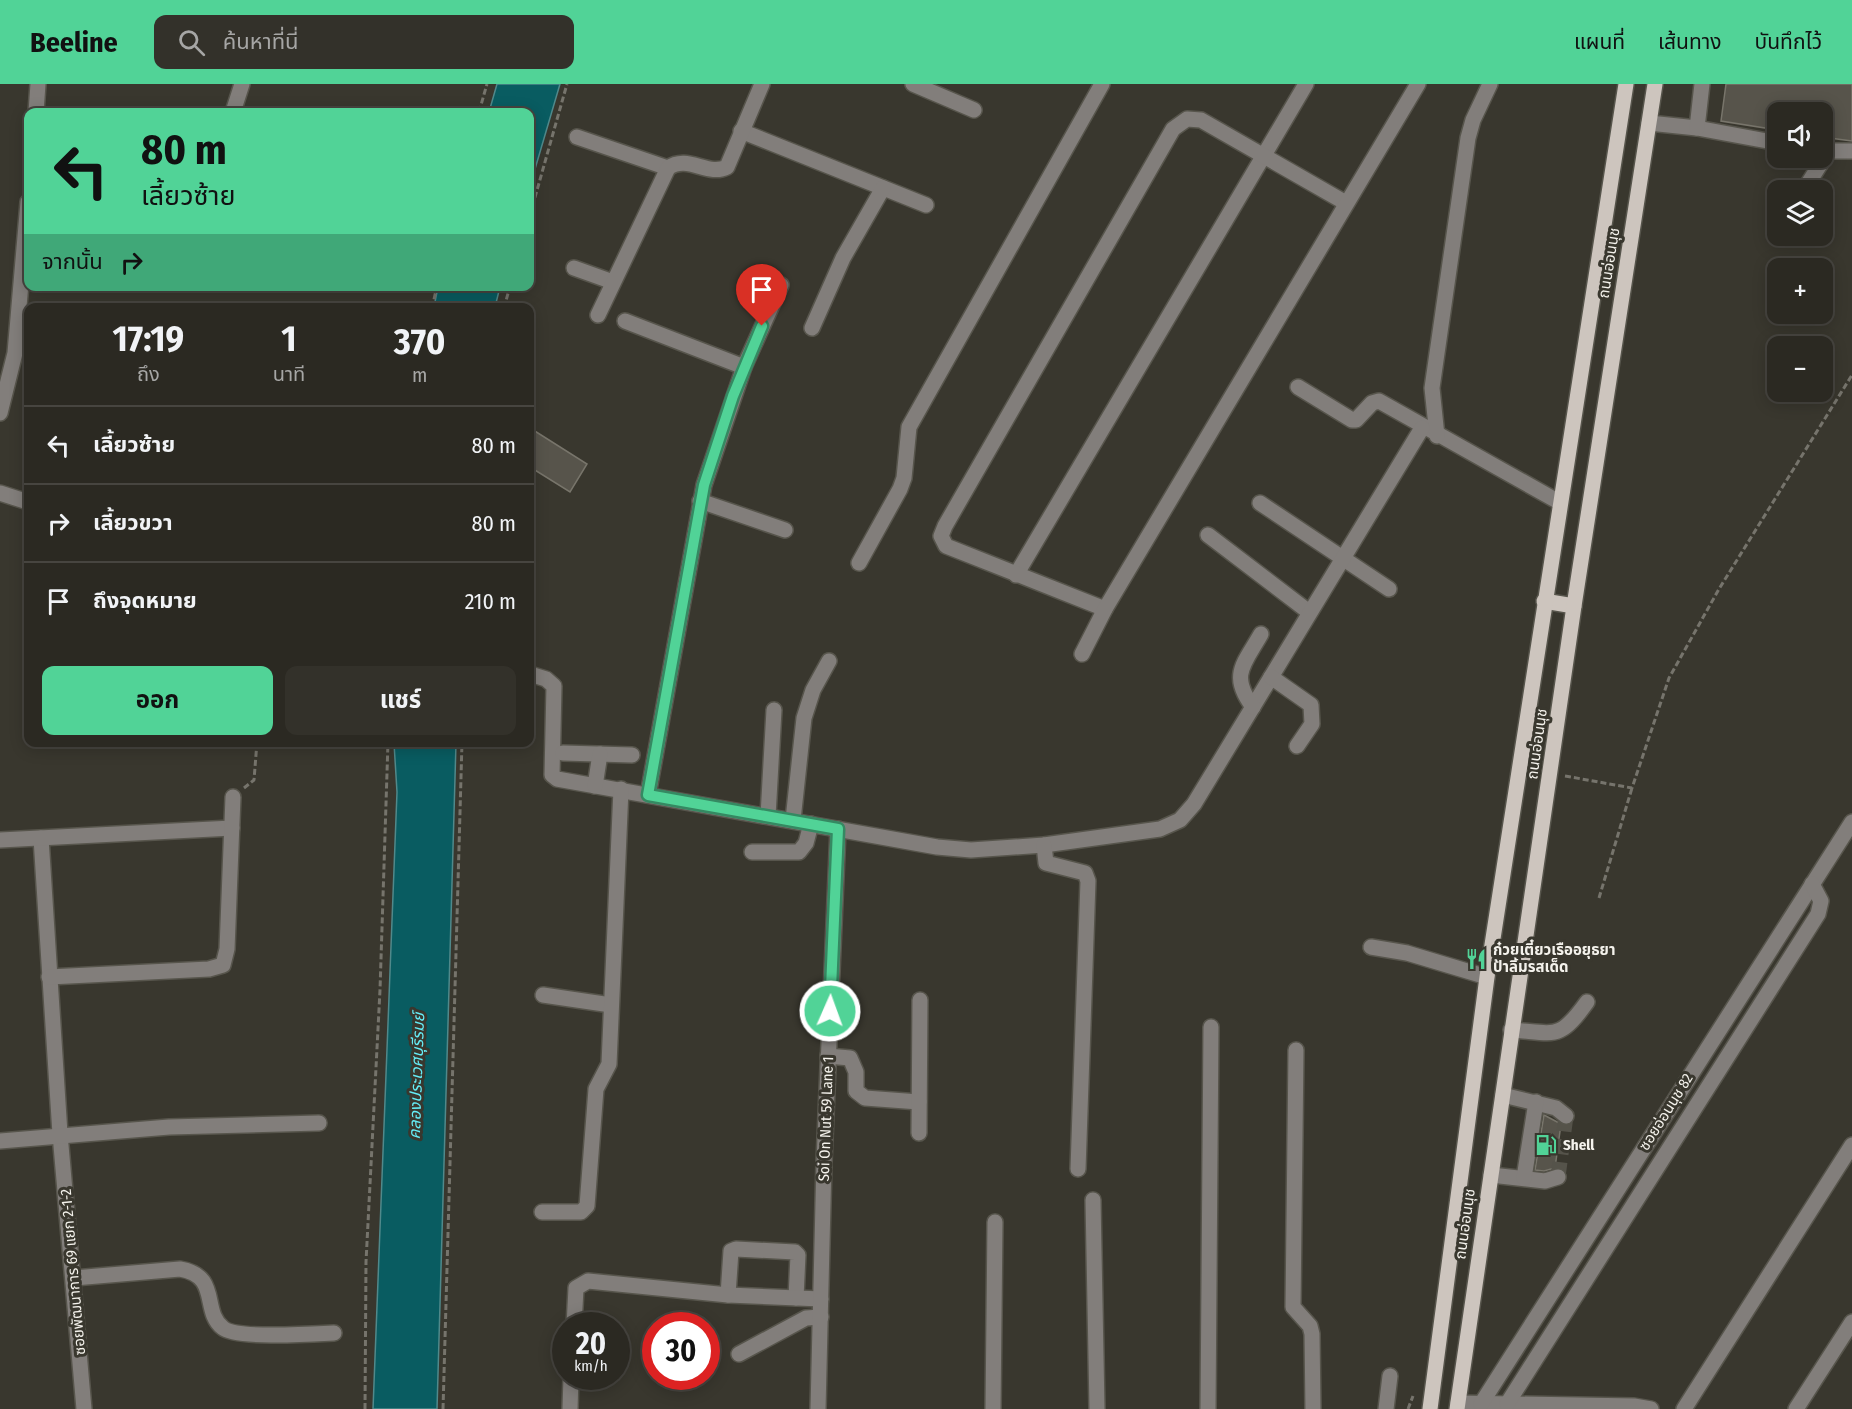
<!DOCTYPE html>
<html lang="th">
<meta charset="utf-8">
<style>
body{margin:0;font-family:"Fira Sans Condensed","Noto Sans Thai",sans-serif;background:#33312a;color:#f1f3f6;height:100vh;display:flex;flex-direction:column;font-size:22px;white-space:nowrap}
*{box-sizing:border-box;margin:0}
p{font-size:20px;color:#a6a6a5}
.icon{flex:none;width:33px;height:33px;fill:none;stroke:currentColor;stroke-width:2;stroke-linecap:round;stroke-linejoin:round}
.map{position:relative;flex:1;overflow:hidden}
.details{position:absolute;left:24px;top:219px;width:510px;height:444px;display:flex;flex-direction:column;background:#2b2922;border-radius:12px;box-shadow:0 3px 15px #0003,0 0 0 2px #474540}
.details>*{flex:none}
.top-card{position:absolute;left:24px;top:24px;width:510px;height:183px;border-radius:12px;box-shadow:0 3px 15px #0003,0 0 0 2px #474540;background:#51d397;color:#111;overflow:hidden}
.fabs{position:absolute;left:1767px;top:18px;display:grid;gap:12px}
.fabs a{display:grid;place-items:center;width:66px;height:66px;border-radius:12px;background:#2b2922;box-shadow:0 3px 15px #0003,0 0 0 2px #474540;font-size:30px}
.speed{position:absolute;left:552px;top:1228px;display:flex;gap:12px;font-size:30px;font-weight:700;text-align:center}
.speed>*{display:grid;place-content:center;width:78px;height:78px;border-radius:50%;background:#2b2922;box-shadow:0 3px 15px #0003,0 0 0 2px #474540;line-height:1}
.speed small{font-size:15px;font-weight:400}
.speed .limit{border:9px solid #d22;background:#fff;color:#111}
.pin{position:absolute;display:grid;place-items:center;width:51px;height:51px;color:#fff;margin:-62px -26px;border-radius:50% 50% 50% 0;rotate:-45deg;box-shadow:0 0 6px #0007}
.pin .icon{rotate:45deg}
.me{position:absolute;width:66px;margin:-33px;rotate:2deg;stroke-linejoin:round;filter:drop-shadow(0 0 4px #0008)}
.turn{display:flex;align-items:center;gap:21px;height:126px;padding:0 18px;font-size:27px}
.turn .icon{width:78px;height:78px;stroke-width:2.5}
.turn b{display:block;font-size:42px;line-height:51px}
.then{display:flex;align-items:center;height:57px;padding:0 18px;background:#0003;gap:12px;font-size:22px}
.eta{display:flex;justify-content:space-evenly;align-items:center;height:102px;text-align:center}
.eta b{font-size:36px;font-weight:700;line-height:42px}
.primary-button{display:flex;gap:12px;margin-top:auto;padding:12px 18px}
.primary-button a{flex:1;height:69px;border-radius:12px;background:#51d397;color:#111;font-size:24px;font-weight:700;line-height:69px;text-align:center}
.primary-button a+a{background:#33312a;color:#f1f3f6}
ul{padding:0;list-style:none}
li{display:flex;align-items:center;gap:18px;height:78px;padding:0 18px;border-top:2px solid #474540}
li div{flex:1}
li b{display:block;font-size:22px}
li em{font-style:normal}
header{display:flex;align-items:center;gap:36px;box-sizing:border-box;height:84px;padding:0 30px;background:#51d397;color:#111}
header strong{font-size:28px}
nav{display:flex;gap:33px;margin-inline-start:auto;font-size:21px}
.search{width:420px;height:54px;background:#33312a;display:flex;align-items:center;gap:15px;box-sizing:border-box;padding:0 21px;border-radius:12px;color:#a6a6a5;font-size:22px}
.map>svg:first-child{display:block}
.water{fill:#095c61;stroke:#50898b;stroke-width:1.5}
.building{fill:#57544b;stroke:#78756b;stroke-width:1.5}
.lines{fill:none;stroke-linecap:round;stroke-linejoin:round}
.minor-tunnel{stroke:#55534a;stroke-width:15;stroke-dasharray:15 8;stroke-linecap:butt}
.minor-casing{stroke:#57554c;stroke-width:18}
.major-casing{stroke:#57554c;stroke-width:18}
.path{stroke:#76746c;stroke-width:3;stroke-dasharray:6 3;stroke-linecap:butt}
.minor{stroke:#827e7b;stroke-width:15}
.major{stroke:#cdc5be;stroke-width:15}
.route-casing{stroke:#358962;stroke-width:15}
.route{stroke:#51d397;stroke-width:10}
.labels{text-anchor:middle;stroke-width:6;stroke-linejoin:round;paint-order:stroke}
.street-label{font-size:15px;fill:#f4f2ec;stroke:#39372e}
.poi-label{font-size:15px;font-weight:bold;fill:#f4f2ec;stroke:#39372e;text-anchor:start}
.water-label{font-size:16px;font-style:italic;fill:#65eef8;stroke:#39372e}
</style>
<header>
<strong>Beeline</strong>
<div class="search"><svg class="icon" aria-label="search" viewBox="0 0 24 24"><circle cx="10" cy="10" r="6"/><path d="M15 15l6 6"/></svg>ค้นหาที่นี่</div>
<nav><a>แผนที่</a><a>เส้นทาง</a><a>บันทึกไว้</a></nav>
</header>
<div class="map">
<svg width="1852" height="1325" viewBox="0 0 1852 1325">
<rect width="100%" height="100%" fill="#39372e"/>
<g class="water">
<path d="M497 0H560L530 102V28H489Z"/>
<path d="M438 203V202L500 203 495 223H434Z"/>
<path d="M394 659H456L437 1325H373L397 708Z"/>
</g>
<g class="building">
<path d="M1726 0H1852V57L1822 53V28H1778V46L1721 37Z"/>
<path d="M530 344 587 380 570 408 530 383Z"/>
<path d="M1544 1031 1561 1040 1555 1084 1544 1087 1535 1086Z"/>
</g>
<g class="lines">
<path class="minor-tunnel" d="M1558 1093 1566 1032"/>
<defs>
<g id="minor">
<path d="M913 0 974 26"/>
<path d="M36 28 38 0"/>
<path d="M233 28 242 0"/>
<path d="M1649 39 1697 44 1778 59"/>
<path d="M1697 44 1702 0"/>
<path d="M741 47 926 121"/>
<path d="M577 53 668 84"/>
<path d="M1822 67H1852"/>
<path d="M1804 106 1828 68"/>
<path d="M1776 153 1778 151"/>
<path d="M574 184 613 198"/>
<path d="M598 231 668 84C688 70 708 93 727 83L762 0"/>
<path d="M625 237 744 283"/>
<path d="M812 244 843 174 883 104"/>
<path d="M1298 303 1352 336H1356L1372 319 1379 317 1559 418"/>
<path d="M0 329 15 269 28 118"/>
<path d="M1437 352 1432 304 1468 54 1473 36 1490 0"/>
<path d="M0 409 28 418"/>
<path d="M700 417 785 446"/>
<path d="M1260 419 1389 505"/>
<path d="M1208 451 1309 528"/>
<path d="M859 479 900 405 904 394 909 343 1102 0"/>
<path d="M1016 491 1306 0"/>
<path d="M1105 525 946 462 941 452 945 442 1173 45 1187 35 1201 36 1346 119"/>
<path d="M1082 570 1105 525 1418 0"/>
<path d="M530 590 546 595 554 602 552 691 557 695 937 763 971 766 1044 761 1160 745 1180 736 1194 720 1422 344"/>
<path d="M1271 593 1311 621 1312 640 1297 662"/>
<path d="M1253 623C1229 591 1244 580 1261 550"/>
<path d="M563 669 632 671"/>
<path d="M595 702 600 670"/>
<path d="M648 711 704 401 744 283 781 201"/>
<path d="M768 732 774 626"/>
<path d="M793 736 804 634 813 606 829 577"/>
<path d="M41 754 60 1050 84 1325"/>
<path d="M0 756 232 744"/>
<path d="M1044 761 1046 779 1085 789 1088 797 1078 1085"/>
<path d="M752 768H799L806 759 811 740"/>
<path d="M1371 863 1407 869 1487 893"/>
<path d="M49 893 209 885 223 881 227 865 233 713"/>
<path d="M543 911 611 921"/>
<path d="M1511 946C1556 949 1559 957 1587 918"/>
<path d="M1296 966 1293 1223 1310 1242 1312 1250 1313 1325"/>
<path d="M828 972 850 974 856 988V1007L865 1014 919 1018"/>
<path d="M1503 1011 1556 1024 1566 1032"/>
<path d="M919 1049 920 916"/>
<path d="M0 1057 169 1043 319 1039"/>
<path d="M1491 1091 1545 1097 1558 1093"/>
<path d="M1524 1094 1536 1018"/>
<path d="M1093 1116 1097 1325"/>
<path d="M542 1128H581L587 1122 596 1005 609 980 621 705"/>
<path d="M74 1194 180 1185C221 1192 201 1227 223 1244 236 1255 314 1250 334 1249"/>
<path d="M728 1211 731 1167 736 1165 795 1168 798 1171 796 1214"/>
<path d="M574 1242 576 1204 588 1197 728 1211 821 1215"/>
<path d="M739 1270 806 1234 821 1233"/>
<path d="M1458 1319 1634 1322 1651 1325"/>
<path d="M1481 1320 1852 738"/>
<path d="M1507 1320 1818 830 1821 817 1812 800"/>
<path d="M570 1325 571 1293"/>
<path d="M818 1325 824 1078 838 745"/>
<path d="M993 1325 995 1138"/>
<path d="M1208 1325 1211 943"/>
<path d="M1386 1325 1390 1292"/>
<path d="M1684 1325 1852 1061"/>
<path d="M1796 1325 1852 1238"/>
</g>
<g id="major">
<path d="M1544 517 1574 522"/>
<path d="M1430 1325 1487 893 1626 0"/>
<path d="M1457 1325 1574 522 1655 0"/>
</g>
</defs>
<use href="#minor" class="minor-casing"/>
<use href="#major" class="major-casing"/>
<g class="path">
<path d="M479 28 487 0"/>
<path d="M530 131 567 0"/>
<path d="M432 224 437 202"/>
<path d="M504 224 510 202"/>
<path d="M1565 692 1632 704 1669 594 1719 505 1852 291"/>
<path d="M244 704 254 696 257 658"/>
<path d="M1599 814 1632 704"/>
<path d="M365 1325 366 1178 380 906 388 658"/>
<path d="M443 1325 462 658"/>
<path d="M1408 1325 1413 1312"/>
</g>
<use href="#minor" class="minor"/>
<use href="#major" class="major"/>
</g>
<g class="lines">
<defs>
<path id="route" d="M762 242 733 312 704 401 648 711 838 745 830 927"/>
</defs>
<use href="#route" class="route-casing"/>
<use href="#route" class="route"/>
</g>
<defs>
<symbol id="restaurant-bare" viewBox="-9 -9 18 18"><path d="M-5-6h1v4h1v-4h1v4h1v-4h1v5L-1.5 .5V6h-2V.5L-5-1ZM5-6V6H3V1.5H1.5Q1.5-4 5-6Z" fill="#51d397" stroke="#39372e" stroke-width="2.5" paint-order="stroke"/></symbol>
<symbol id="fuel-bare" viewBox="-9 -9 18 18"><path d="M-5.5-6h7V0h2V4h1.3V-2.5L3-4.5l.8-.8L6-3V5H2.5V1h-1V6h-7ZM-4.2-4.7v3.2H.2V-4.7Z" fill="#51d397" stroke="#39372e" stroke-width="2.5" paint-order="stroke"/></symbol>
</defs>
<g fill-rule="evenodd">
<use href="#restaurant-bare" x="1461" y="860" width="30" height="30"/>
<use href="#fuel-bare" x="1531" y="1046" width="30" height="30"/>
</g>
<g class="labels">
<g class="street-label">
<text transform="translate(1609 179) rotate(-81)" y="5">ถนนอ่อนนุช</text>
<text transform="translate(1537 660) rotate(-82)" y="5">ถนนอ่อนนุช</text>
<text transform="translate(1666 1028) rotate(-58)" y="5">ซอยอ่อนนุช 82</text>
<text transform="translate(826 1035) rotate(-88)" y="5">Soi On Nut 59 Lane 1</text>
<text transform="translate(1465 1140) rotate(-82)" y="5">ถนนอ่อนนุช</text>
<text transform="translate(73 1188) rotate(-95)" y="5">ซอยพัฒนาการ 69 แยก 2-1-2</text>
</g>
<g class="poi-label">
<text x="1493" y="871">ก๋วยเตี๋ยวเรืออยุธยา<tspan x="1493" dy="17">ป้าลิ้มรสเด็ด</tspan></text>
<text x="1563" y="1066">Shell</text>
</g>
<g class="water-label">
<text transform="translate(416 992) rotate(-88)" y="6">คลองประเวศบุรีรมย์</text>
</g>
</g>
</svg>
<div class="fabs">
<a><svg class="icon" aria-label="sound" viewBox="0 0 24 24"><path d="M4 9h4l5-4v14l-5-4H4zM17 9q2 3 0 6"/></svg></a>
<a><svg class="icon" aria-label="layers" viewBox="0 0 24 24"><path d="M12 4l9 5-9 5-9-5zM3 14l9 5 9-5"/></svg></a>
<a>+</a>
<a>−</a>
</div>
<div class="speed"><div>20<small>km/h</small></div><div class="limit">30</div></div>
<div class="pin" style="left:762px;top:242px;background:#d93025"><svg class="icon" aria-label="arrive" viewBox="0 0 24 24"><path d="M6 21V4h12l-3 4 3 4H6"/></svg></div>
<svg class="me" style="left:830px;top:927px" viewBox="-20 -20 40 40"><circle r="17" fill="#51d397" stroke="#fff" stroke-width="3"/><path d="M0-11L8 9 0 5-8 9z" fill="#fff"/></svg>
<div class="top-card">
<div class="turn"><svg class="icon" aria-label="left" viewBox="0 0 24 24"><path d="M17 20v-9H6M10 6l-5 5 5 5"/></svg><div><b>80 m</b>เลี้ยวซ้าย</div></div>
<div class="then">จากนั้น<svg class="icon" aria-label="right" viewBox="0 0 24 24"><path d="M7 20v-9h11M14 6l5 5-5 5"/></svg></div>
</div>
<section class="details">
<div class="eta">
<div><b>17:19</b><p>ถึง</p></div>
<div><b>1</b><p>นาที</p></div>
<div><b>370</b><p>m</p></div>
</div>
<ul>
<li><svg class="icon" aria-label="left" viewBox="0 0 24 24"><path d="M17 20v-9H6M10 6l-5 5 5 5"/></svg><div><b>เลี้ยวซ้าย</b></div><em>80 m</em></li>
<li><svg class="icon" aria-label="right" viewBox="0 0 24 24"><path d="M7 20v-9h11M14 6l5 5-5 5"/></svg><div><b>เลี้ยวขวา</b></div><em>80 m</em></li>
<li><svg class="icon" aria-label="arrive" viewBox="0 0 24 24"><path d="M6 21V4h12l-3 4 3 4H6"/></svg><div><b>ถึงจุดหมาย</b></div><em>210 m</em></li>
</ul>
<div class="primary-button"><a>ออก</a><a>แชร์</a></div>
</section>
</div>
